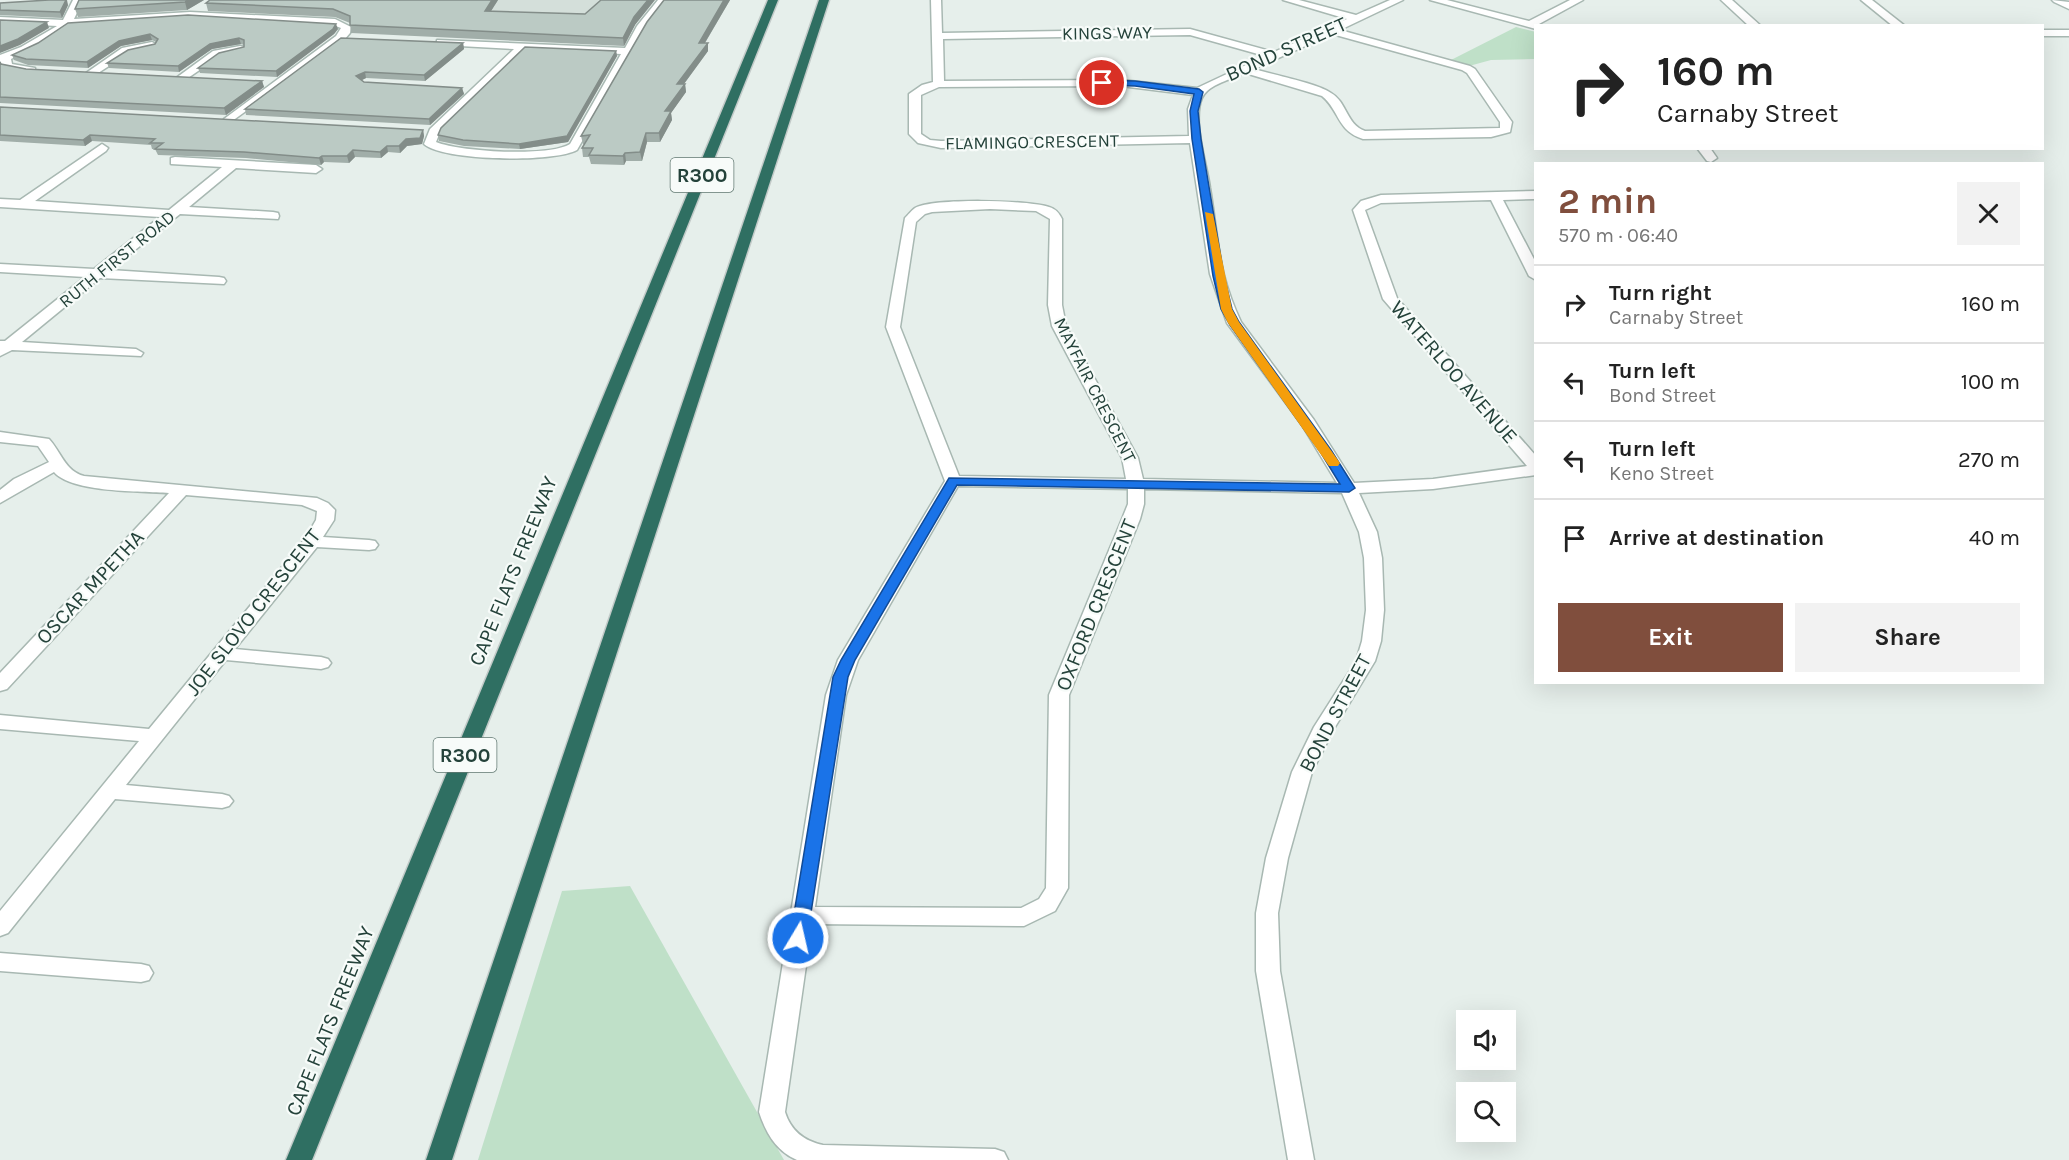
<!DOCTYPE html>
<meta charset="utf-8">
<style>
body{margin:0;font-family:Karla,sans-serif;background:#f2f2f2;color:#222;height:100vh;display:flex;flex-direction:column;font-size:22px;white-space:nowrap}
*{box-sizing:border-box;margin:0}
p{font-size:20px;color:#767676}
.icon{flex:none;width:33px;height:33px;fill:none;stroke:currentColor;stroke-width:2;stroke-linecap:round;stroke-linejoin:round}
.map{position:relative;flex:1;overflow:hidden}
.panel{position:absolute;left:1534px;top:162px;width:510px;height:522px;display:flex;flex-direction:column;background:#fff;border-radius:0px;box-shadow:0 6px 24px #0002}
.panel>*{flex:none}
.guide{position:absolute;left:1534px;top:24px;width:510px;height:126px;border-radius:0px;box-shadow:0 6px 24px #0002;background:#fff;color:#222;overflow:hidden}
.fabs{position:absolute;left:1456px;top:1010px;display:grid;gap:12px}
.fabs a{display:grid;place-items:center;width:60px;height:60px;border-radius:0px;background:#fff;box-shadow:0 6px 24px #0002;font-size:30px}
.pin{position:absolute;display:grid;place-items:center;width:51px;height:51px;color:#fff;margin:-26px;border:3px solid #fff;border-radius:50%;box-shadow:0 2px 6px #0007}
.me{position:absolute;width:66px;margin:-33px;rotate:9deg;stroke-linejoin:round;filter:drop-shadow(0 0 4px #0008)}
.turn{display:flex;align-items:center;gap:21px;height:126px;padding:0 24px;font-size:27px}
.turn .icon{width:78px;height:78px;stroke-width:2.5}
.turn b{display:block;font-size:42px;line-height:51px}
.round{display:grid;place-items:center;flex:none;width:63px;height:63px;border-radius:0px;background:#f2f2f2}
.summary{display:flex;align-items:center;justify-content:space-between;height:102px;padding:0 24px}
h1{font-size:36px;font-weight:700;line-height:45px;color:#804e3d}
.cta{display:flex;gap:12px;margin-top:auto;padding:12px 24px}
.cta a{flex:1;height:69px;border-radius:0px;background:#804e3d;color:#fff;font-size:24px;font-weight:700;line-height:69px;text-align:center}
.cta a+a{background:#f2f2f2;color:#222}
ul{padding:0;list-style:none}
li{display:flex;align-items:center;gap:18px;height:78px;padding:0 24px;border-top:2px solid #e0e0e0}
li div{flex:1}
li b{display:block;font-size:22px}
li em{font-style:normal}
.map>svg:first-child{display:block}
.built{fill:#d4dfda}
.green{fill:#bfe0c8}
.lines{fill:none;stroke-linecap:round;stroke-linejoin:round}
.minor-casing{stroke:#a8b8b2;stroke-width:3}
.motorway-casing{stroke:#c2cac8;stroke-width:3}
.minor{fill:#fff;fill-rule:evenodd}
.motorway{fill:#2f6f62;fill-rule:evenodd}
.wall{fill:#a1aea9}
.shaded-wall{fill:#838d89}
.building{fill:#bbcac4;stroke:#838d89;stroke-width:1.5}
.route{fill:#1a73e8;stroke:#114b97;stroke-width:1.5}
.slow{fill:#f59e0b}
.labels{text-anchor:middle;stroke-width:4.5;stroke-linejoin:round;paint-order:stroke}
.far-street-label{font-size:18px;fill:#24423a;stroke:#f7fbf9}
.shield{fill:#f7fbf9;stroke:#637a73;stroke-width:1.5}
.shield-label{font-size:20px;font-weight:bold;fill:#24423a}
.street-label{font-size:21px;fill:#24423a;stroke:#f7fbf9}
</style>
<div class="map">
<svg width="2069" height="1160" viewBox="0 0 2069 1160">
<rect width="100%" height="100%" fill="#e6efeb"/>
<path class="built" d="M265 0H610L586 22Z"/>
<g class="green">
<path d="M1516 27 1536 32V59L1491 60 1469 66 1451 60Z"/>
<path d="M630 886 784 1160H478L562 891Z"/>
</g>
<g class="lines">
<defs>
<g id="minor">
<path d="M73 0H83L74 19 190 12 335 19 351 27 350 33 344 40 228 124 224 123V119L336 36 341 28 333 25 190 18 69 26 39 46 11 59 12 64 35 68V72L4 68 0 61V55L21 47 57 26 0 23V17L63 20Z"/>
<path d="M658 0H668L646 29 577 150C554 163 442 161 424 144L430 129 514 49 441 45 437 44V40L625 48 637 26ZM526 49 621 54 570 144C549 157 460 152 436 142L440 132Z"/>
<path d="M931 0H941L942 33 1190 29 1274 52 1347 19 1283 0H1299L1356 15 1390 0H1403L1340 30 1470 66 1475 69 1512 122 1510 132 1491 137 1363 139C1337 131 1340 111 1322 96L1245 73C1233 79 1208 84 1202 98 1192 121 1207 164 1210 188 1215 217 1217 246 1224 275 1228 291 1234 307 1241 322L1314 420 1354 483 1433 479 1527 466 1383 299 1353 210 1361 201 1381 195 1536 191V199L1503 200 1536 263V280L1529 276 1491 200 1381 203 1365 210 1397 298 1536 456V475L1433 489 1359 493 1377 532 1382 558 1384 610 1381 641 1375 661 1335 727 1312 772 1288 858 1278 913 1280 971 1314 1160H1288L1256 971V913L1266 858 1292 772 1314 727 1356 661 1362 641 1366 610 1364 558 1359 532 1342 493 1144 489V504L1140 519 1069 695 1068 888 1055 911 1024 926 812 924 785 1112C791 1131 804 1141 823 1145L995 1149 1004 1152 1008 1160H797C776 1151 766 1133 759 1112L826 695 838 660 945 481 886 327 905 218C908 215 912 210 915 208 933 198 1029 200 1049 207 1056 209 1059 213 1062 219V305L1066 326 1138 458 1143 479 1337 483 1302 425 1227 323 1210 274 1190 143 941 148 918 143 909 134V94L922 85 933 82ZM1332 34 1462 70 1467 73 1500 122V128L1365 131C1346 124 1347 102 1331 93 1316 83 1274 75 1254 69ZM1190 35 1265 56 1197 88 1121 80 944 81 943 39ZM1121 86 1193 95 1188 109 1189 136 941 141 930 140 921 134V95L939 87ZM990 209 1036 211 1050 219 1048 305 1052 326 1122 458 1126 479 959 476 900 327 916 222 925 214 932 212ZM958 486 1128 489V504L1122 519 1049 695 1046 888 1039 899 1021 908 815 907 846 695 858 660Z"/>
<path d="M1430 0H1447L1529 21 1570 0H1583L1539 24 1541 26H1536V29Z"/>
<path d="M1721 0H1732L1761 26H1749Z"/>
<path d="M1861 0H1872L1905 26H1893Z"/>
<path d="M2052 0 2069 2V9L2054 2Z"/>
<rect x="2043" y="30" width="26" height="6"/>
<path d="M152 42 157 45 156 47 129 53 95 75H87L86 73 122 48Z"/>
<path d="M240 46 244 47V51L220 56 185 80H177L176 78 213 51Z"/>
<path d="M102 144 108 148 106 151 35 201 169 210 222 167 171 164V158L175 157 316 165 322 169 316 173 236 168 189 207 273 212 278 213 279 216 278 219 180 214 110 270 219 277 224 278 226 281 224 284 100 278 22 342 136 349 143 353 141 356 12 350 0 356V341H5L85 277 0 272V264L94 269 160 217 0 207V199L20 200Z"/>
<path d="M1697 148H1710L1717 158 1711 162 1707 161Z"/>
<path d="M0 432 49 439C61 452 65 471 84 476L317 498 328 503 335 510 334 520 323 537 369 540 375 541 378 545 375 549 369 550 317 547 235 649 321 657 328 659 331 663 328 667 321 669 226 660 126 785 222 794 229 796 233 801 229 806 222 808 115 799 8 933 0 936V911L139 741 0 729V715L149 729 305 539 316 520 317 511 302 505 186 495 7 689 0 691V673L169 493C141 491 72 493 54 472L0 503V490L14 479 49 462 38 446 0 442Z"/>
<path d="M0 953 141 964 149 966 153 973 149 980 141 982 0 971Z"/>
</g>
<g id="motorway">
<path d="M768 0H778L312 1160H286Z"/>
<path d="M819 0H829L452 1160H426Z"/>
</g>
</defs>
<use href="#minor" class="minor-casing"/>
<use href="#motorway" class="motorway-casing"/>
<use href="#minor" class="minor"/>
<use href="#motorway" class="motorway"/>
</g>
<g class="wall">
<path d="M204 0 187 10 78 17 75 9Z"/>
<path d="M210 0H498L491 11 635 25 624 46 351 33 350 23 335 17 208 11 206 3Z"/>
<path d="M664 0H730L705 43 708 51 684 84H685L686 92 671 113 672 120 660 142H647L642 161H626L624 165 591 164 589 157H583L582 148 584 144H583L581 136Z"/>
<path d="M0 3 68 5 62 18 0 15Z"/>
<path d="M68 23 338 29 334 34 277 77 200 73 198 68 244 47V45L241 44 212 49 179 72 109 68 107 63 155 44 156 42 152 40 121 46 88 68 28 65 14 60 12 55 38 43Z"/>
<path d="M341 38 463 43 464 49 425 81 366 78 362 80 364 82 462 88 464 94 430 125 246 115 245 109Z"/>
<path d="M616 51 617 56 568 142 520 149 464 146 439 141 438 135Z"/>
<path d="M0 62 1 64 26 69 262 81 264 87 226 115 0 103Z"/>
<path d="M0 107 423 130 424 136 422 144 407 146 400 153 388 152 381 158 355 157 349 163 324 162 321 165 246 158 158 155 155 149H152L151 145 92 141 85 146 0 141Z"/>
</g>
<g class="shaded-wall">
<path d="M66 0H67L68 5 62 18 60 12Z"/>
<path d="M188 0H204L187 10 185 2Z"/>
<path d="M492 0H498L486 19 485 11Z"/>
<path d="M648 0H655L635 25 624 46 623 38 634 17Z"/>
<path d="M724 0H730L700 51 699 43Z"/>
<path d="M47 22 49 28 20 45 0 53V46Z"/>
<path d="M336 24 338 29 334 34 277 77 276 71Z"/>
<path d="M150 34 152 40 121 46 88 68 87 62 119 41Z"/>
<path d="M239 38 241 44 212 49 179 72 178 66 210 44Z"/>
<path d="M463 43 464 49 425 81 424 75Z"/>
<path d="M708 43V51L678 92 677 84Z"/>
<path d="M616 51 617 56 568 142 520 149 519 144Z"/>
<path d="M365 72 366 78 358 82 356 76Z"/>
<path d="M262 81 264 87 226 115 224 108Z"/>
<path d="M685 84 686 92 671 113 672 120 660 142 659 133 665 111Z"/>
<path d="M462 88 464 94 430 125 429 119Z"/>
<path d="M423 130 424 136 422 144 407 146 400 153 399 146 406 139Z"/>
<path d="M646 133 647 142 642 161 640 152Z"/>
<path d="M90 135 92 141 85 146 83 140Z"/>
<path d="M387 146 388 152 381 158 380 152Z"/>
<path d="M353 150 355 157 349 163 347 156Z"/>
<path d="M625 153 626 161 624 165 623 156Z"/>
<path d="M322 156 324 162 321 165 319 158Z"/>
</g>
<g class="building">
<path d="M49 0H66L60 12 0 10V3Z"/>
<path d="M79 0H188L185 2 75 9Z"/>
<path d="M210 0H492L485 11 585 14 601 0H648L634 17 623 38 350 25V16L333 9 206 3Z"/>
<path d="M664 0H724L699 43H708L677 84H685L665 111H671L659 133H646L640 152 625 153 623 156 589 155 593 148H582L590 135 581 136 647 22Z"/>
<path d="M188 15 336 24 333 29 276 71 198 68 219 53 244 47V40L239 38 210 44 178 66 107 63 128 50 155 44 158 39 150 34 119 41 87 62 26 59 12 55 38 43 68 23Z"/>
<path d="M0 20 47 22 18 39 0 46Z"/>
<path d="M341 38 463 43 424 75 365 72 356 76 364 82 462 88 429 119 245 109Z"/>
<path d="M525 47 616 51 567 136 519 144 463 140 438 135 441 128Z"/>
<path d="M0 62 1 64 26 69 262 81 224 108 0 97Z"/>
<path d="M0 107 423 130 420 138 406 139 399 146H387L380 152 353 150 347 156H322L319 158 244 152 155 149 163 143H150L155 139 90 135 83 140 0 135Z"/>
</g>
<path class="route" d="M1102 80 1135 81 1199 89 1203 92 1198 111 1201 139 1224 276 1232 309 1239 322 1331 450 1355 488 1349 492 957 485 855 660 848 677 807 938 804 943 798 945 792 943 790 938 833 677 841 660 949 478 1340 484 1321 453 1230 325 1221 309 1213 276 1192 139 1190 111 1194 94 1135 86 1099 85V81Z"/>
<path class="slow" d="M1205 212 1213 214 1232 309 1239 322 1340 463 1338 466H1329L1228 323 1221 309Z"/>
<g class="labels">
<g class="far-street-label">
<text transform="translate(1107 33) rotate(-1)" y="6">KINGS WAY</text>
<text transform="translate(1032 142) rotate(-1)" y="6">FLAMINGO CRESCENT</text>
<text transform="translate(117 259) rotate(-39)" y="6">RUTH FIRST ROAD</text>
<text transform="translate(1095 390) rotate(63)" y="6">MAYFAIR CRESCENT</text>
</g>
<g class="shield">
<rect x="670.5" y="158" width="63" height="34" rx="4.5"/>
<rect x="433.5" y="738" width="63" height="34" rx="4.5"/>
</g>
<g class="shield-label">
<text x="702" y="182">R300</text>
<text x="465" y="762">R300</text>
</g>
<g class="street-label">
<text transform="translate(1286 49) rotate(-24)" y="7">BOND STREET</text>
<text transform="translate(1454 372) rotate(49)" y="7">WATERLOO AVENUE</text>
<text transform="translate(513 571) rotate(-68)" y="7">CAPE FLATS FREEWAY</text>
<text transform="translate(90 587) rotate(-47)" y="7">OSCAR MPETHA</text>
<text transform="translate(1096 605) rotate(-68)" y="7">OXFORD CRESCENT</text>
<text transform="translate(253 612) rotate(-52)" y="7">JOE SLOVO CRESCENT</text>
<text transform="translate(1335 713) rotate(-62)" y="7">BOND STREET</text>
<text transform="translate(330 1021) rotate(-68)" y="7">CAPE FLATS FREEWAY</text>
</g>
</g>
</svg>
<div class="fabs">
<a><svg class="icon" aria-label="sound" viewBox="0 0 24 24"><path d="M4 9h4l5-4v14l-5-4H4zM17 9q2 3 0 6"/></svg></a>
<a><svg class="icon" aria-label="search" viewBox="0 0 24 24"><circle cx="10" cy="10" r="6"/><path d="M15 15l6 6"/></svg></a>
</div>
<div class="pin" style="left:1102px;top:83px;background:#d93025"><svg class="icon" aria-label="arrive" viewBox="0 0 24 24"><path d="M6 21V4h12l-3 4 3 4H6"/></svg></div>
<svg class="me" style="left:798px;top:938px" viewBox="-20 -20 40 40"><circle r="17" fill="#1a73e8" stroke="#fff" stroke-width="3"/><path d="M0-11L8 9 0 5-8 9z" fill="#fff"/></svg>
<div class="guide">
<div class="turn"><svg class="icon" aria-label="right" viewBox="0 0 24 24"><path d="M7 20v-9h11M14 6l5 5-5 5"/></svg><div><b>160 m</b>Carnaby Street</div></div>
</div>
<section class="panel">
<div class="summary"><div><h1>2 min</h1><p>570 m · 06:40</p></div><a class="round"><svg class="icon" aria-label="close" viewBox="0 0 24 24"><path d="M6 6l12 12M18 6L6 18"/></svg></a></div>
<ul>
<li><svg class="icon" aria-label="right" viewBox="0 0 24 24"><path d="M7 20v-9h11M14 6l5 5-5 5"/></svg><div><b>Turn right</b><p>Carnaby Street</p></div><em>160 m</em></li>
<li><svg class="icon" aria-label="left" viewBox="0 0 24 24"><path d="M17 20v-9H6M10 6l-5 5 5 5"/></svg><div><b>Turn left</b><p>Bond Street</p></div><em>100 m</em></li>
<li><svg class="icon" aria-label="left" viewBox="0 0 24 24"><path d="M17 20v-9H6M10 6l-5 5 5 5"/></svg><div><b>Turn left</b><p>Keno Street</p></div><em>270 m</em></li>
<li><svg class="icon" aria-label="arrive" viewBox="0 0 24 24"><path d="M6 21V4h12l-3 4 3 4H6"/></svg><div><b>Arrive at destination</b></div><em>40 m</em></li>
</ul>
<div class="cta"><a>Exit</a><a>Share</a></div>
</section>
</div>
